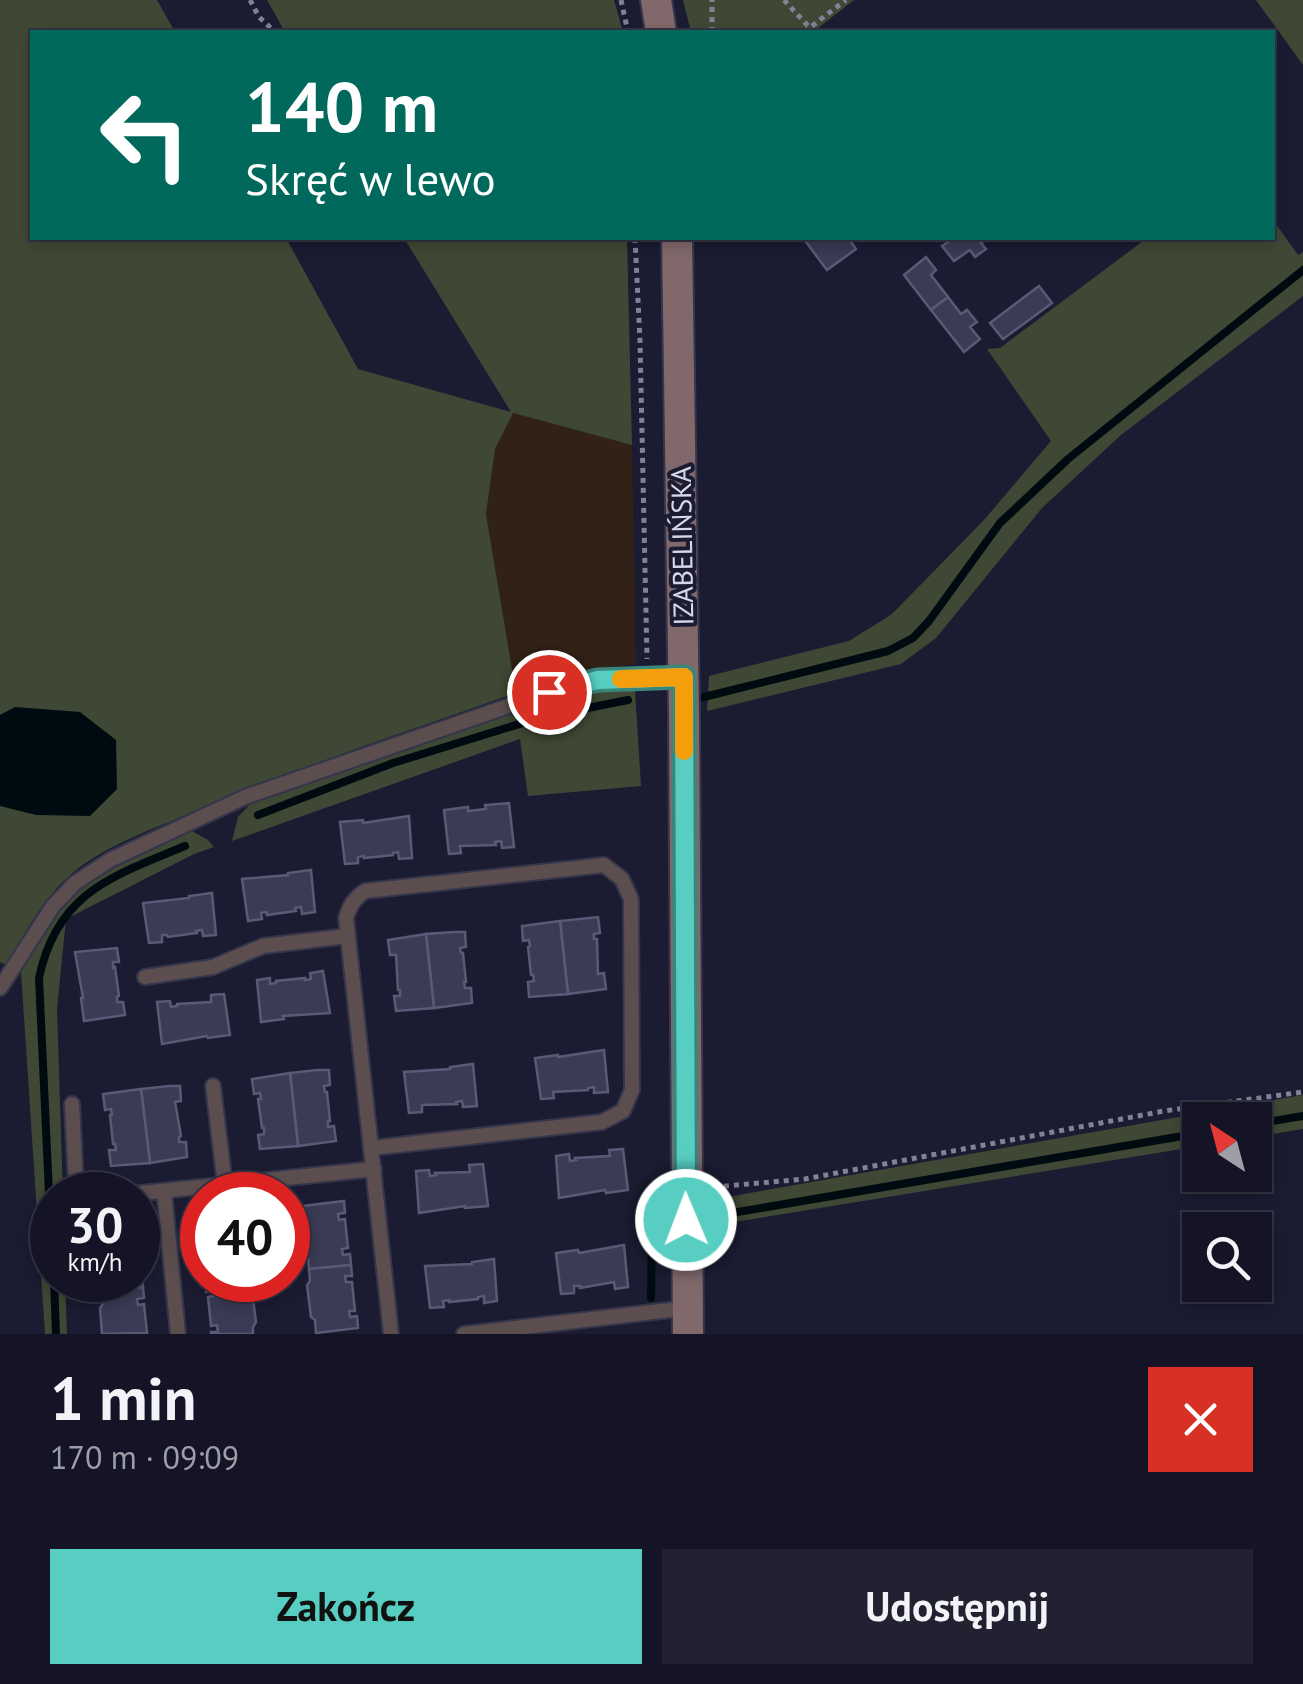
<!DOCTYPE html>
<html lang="pl">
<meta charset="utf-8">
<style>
body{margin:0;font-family:"PT Sans",sans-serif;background:#212132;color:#f1f3f6;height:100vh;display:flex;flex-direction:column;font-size:38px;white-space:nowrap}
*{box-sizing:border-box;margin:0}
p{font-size:32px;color:#9d9ea7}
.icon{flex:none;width:55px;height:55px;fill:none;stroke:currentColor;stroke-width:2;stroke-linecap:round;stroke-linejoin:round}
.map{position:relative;height:1334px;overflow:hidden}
.sheet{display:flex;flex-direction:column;background:#141426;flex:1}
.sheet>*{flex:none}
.top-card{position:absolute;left:30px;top:30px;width:1245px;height:210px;border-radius:0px;box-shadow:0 5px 15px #0003,0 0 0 2px #333343;background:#00695c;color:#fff;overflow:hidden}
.needle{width:65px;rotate:324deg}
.tools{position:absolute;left:1182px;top:1102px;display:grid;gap:20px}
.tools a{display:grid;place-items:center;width:90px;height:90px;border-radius:0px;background:#141426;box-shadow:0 5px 15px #0003,0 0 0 2px #333343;font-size:50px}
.speed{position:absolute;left:30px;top:1172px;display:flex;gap:20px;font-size:50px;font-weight:700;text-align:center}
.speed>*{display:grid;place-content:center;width:130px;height:130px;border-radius:50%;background:#141426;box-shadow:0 5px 15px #0003,0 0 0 2px #333343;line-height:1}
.speed small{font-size:25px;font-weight:400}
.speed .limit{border:15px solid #d22;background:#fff;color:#111}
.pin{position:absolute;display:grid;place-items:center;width:85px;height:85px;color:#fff;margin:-42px;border:5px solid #fff;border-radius:50%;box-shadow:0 2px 10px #0007}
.me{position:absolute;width:110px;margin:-55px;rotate:359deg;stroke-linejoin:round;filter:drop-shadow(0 0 8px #0008)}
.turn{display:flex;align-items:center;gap:35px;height:210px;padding:0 50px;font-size:45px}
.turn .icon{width:130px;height:130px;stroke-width:2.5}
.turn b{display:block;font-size:70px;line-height:85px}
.round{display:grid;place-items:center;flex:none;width:105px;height:105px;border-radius:0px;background:#212132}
.overview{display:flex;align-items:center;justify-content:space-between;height:170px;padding:0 50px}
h1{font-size:60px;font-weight:600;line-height:75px}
.button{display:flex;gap:20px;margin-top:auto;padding:20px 50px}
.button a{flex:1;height:115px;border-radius:0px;background:#57cec1;color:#111;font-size:40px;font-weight:600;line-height:115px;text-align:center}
.button a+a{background:#212132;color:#f1f3f6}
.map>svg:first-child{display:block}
.industrial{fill:#312117}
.green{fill:#3f4834}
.water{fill:#000b11}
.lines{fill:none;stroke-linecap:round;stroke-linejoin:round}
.stream{stroke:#000b11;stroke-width:8}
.building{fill:#3a3b54;stroke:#595a76;stroke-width:2.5}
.lane-casing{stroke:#35354b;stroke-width:18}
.secondary-casing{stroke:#35354b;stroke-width:34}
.path{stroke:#828295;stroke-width:5;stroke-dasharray:5 5;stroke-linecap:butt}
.lane{stroke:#5c4e4f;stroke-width:14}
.secondary{stroke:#80686b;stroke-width:30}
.route-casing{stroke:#39867d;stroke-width:25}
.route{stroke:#57cec1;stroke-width:18}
.slow{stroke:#f59e0b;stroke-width:18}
.labels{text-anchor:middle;stroke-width:8;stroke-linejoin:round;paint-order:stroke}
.street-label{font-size:28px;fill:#d6d7e7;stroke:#1b1b32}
</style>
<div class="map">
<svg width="1303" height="1334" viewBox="0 0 1303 1334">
<rect width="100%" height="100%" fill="#1b1b32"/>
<path class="industrial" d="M513 413 632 445 636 664 560 677 516 693 486 514 495 449Z"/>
<g class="green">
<path d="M0 0H157L175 32H32V238H286L358 369 511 412 404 238H627L632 445 513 413 495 449 486 514 516 693C406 732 295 768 188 814 146 832 101 847 67 878 40 903 25 933 7 965L0 962Z"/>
<path d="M267 0H614L623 32H285Z"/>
<path d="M683 0H854L813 32H691Z"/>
<path d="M1256 0H1303V65Z"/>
<path d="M1273 220 1298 255 1303 252V296L1121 435 1042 508 936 638 901 664 707 711 709 676 849 641 892 614 984 520 1051 441 987 349 1000 348 1147 238H1272Z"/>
<path d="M611 687 635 691 641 786 528 796 520 739 232 841 238 817 253 801 547 702Z"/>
<path d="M192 831 208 840 214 847 194 854 66 919 57 1009 63 1195H52V1280H65L67 1334H45L21 972C48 908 86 876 148 849 162 842 176 835 192 831Z"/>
<path d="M1303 1095V1129L1255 1137V1120H1200V1146L716 1225V1199Z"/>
</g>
<path class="water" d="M15 707 80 712 116 740 117 789 90 816 36 815 0 806V715Z"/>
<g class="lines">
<g class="stream">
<path d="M704 697 888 651 913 638 929 621 1000 523 1068 459 1303 270"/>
<path d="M258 815 393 763 542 717 628 700"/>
<path d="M1255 1124 1303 1116"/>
<path d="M720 1215 1200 1133"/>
<path d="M52 1258 39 978C57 892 113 876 185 846"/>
<path d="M54 1280 56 1334"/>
<path d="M651 1298 652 1225"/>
</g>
</g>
<g class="building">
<path d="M803 238H857L851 242 856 249 827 270Z"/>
<path d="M954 238H988L981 243 986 249 975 257 970 250 954 261 942 246Z"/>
<path d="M926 257 936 270 931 275 948 297 931 310 904 275Z"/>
<path d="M1039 286 1052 303 1003 339 990 323Z"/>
<path d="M948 297 961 314 967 310 977 322 970 327 980 339 964 352 931 310Z"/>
<path d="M509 803 514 847 502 848 501 841 495 842 496 845 460 846 461 853 449 854 444 810 468 807V811L486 809 485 805Z"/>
<path d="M409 816 412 858 399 859 398 852 393 853V855L364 858V856L358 857V863L345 864 340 822 363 820V823Z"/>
<path d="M311 870 315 912 302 914 301 907 295 908 296 911 267 915 266 912 261 913 262 919 248 921 242 879 288 875V873Z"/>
<path d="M212 893 216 935 203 936 202 930 196 931 197 933 168 937 167 935H162V942L149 943 143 903 189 898V896Z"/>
<path d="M598 917 600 933 594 934V939H597L598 974 604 973 606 989 568 994 560 921Z"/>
<path d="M560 921 568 994 529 997 528 982 534 981 533 975H531L528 947 530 946 529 940 523 941 522 926Z"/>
<path d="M454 932H465L466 947 460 948 461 953H463L466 982H464L465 988H471L472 1003 434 1008 426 934Z"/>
<path d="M426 934 434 1008 396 1011 394 996H400V990H398L396 955H390L388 940Z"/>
<path d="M117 948 119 962H113V968L115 967 119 996 117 997V1002H123L125 1015 84 1021 81 998H83L75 952Z"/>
<path d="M323 971 330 1013 283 1016 284 1019 261 1022 257 980 270 978V984L276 983V981L305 978V980L311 979 310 973Z"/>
<path d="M224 994 230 1035 208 1038 207 1036 162 1044 157 1002 170 1001 171 1007 177 1006V1004L211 1002V995Z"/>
<path d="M604 1050 608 1092 594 1093V1087L588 1088V1090L553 1092 554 1098 541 1099 535 1058 558 1055V1057Z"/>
<path d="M473 1064 477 1106 463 1107 462 1101 456 1102 457 1104 422 1105V1112L409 1113 404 1072 450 1069V1067Z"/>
<path d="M317 1070H329L330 1085 324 1086 325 1092H327L330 1121H328V1127L334 1126 336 1141 298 1146 290 1073Z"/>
<path d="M290 1073 298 1146 260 1149 258 1135 264 1134V1128H262L258 1099H261L260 1093 254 1094 252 1079Z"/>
<path d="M169 1086H180L181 1101 175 1102 181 1136 179 1137V1142H186L187 1157 150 1163 141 1089Z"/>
<path d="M141 1089 150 1163 111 1166 109 1150H116L115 1144H113L110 1115H112L111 1109 105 1110 103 1094Z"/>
<path d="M623 1149 628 1190 606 1193 605 1190 559 1198 556 1156 569 1154 570 1161 576 1160 575 1158 610 1156 609 1150Z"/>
<path d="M483 1164 488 1206 465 1208V1206L419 1213 416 1171 429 1170 430 1176 436 1175 435 1173 470 1172 469 1165Z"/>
<path d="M344 1201 345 1213 338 1214 339 1220 345 1219 348 1248 342 1249 343 1255 350 1254 351 1265 309 1269 308 1257 304 1254 300 1223 304 1219 302 1206Z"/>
<path d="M624 1245 628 1287 615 1289 614 1282 580 1288V1286H574V1293L561 1294 556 1253 578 1250 579 1253Z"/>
<path d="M494 1259 497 1301 484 1303V1296L478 1297V1299L449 1302V1300L443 1301 444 1307 430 1308 425 1266 472 1264V1262Z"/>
<path d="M351 1265 352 1276H345L346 1282H352L355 1311H349L350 1317 357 1316 358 1328 316 1333 315 1320 311 1317 307 1285 310 1281 309 1269Z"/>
<path d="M142 1276 143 1287 101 1292 100 1280H138V1277Z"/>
<path d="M205 1280H248V1288L252 1291 256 1322 253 1327V1334H211V1332H218L217 1325 211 1326 208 1297 214 1296V1291L206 1292Z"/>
<path d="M143 1287 144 1298 137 1299 138 1305 144 1304 147 1333 102 1334 100 1308 103 1304 101 1292Z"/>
</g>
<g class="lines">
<defs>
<g id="lane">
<path d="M145 977 213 967 263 946 348 936"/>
<path d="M0 988 53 906 75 883 110 860 245 797 549 692 598 680 683 677"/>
<path d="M213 1086 225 1185"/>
<path d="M72 1104 76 1184 85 1195"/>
<path d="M372 1148 602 1122 623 1111 632 1090 631 899 622 879 604 865 365 891C354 899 350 905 346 918L391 1334"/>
<path d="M164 1191 178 1334"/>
<path d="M122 1195 374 1169"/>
<path d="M464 1334 687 1308"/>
</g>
<g id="secondary">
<path d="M656 0 661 32"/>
<path d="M677 238 684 716 688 1334"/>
</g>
</defs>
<use href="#lane" class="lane-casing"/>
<use href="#secondary" class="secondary-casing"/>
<g class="path">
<path d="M250 0 259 17 275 32"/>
<path d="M621 0 628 32"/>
<path d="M784 0 810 28"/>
<path d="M712 32V0"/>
<path d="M804 32 846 0"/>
<path d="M635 238 640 341 647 659"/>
<path d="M714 1187 805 1179 1164 1111 1303 1092"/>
</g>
<use href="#lane" class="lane"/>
<use href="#secondary" class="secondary"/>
</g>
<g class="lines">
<defs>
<path id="route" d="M549 692 598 680 684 677 686 1220"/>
</defs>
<use href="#route" class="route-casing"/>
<use href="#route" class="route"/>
<path class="slow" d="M621 679 684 677V751"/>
</g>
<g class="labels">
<g class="street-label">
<text transform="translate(682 546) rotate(-91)" y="10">IZABELIŃSKA</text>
</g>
</g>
</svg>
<div class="tools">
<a><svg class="needle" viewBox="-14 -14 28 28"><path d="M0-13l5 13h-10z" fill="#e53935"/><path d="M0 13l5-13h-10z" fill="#9d9ea7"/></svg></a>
<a><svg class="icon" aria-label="search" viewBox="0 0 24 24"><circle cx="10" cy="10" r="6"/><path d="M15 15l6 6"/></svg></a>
</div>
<div class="speed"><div>30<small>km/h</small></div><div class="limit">40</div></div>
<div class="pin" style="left:549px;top:692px;background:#d93025"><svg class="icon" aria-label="arrive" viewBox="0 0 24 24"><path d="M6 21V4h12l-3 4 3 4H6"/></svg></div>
<svg class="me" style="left:686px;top:1220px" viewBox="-20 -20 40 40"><circle r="17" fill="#57cec1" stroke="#fff" stroke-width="3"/><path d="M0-11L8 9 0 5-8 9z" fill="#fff"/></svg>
<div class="top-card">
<div class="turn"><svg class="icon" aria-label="left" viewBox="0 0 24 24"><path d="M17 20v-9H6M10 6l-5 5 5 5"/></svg><div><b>140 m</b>Skręć w lewo</div></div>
</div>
</div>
<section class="sheet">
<div class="overview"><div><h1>1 min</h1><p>170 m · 09:09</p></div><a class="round" style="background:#d93025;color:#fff"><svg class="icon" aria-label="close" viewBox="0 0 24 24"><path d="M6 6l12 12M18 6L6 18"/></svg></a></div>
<div class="button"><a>Zakończ</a><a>Udostępnij</a></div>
</section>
